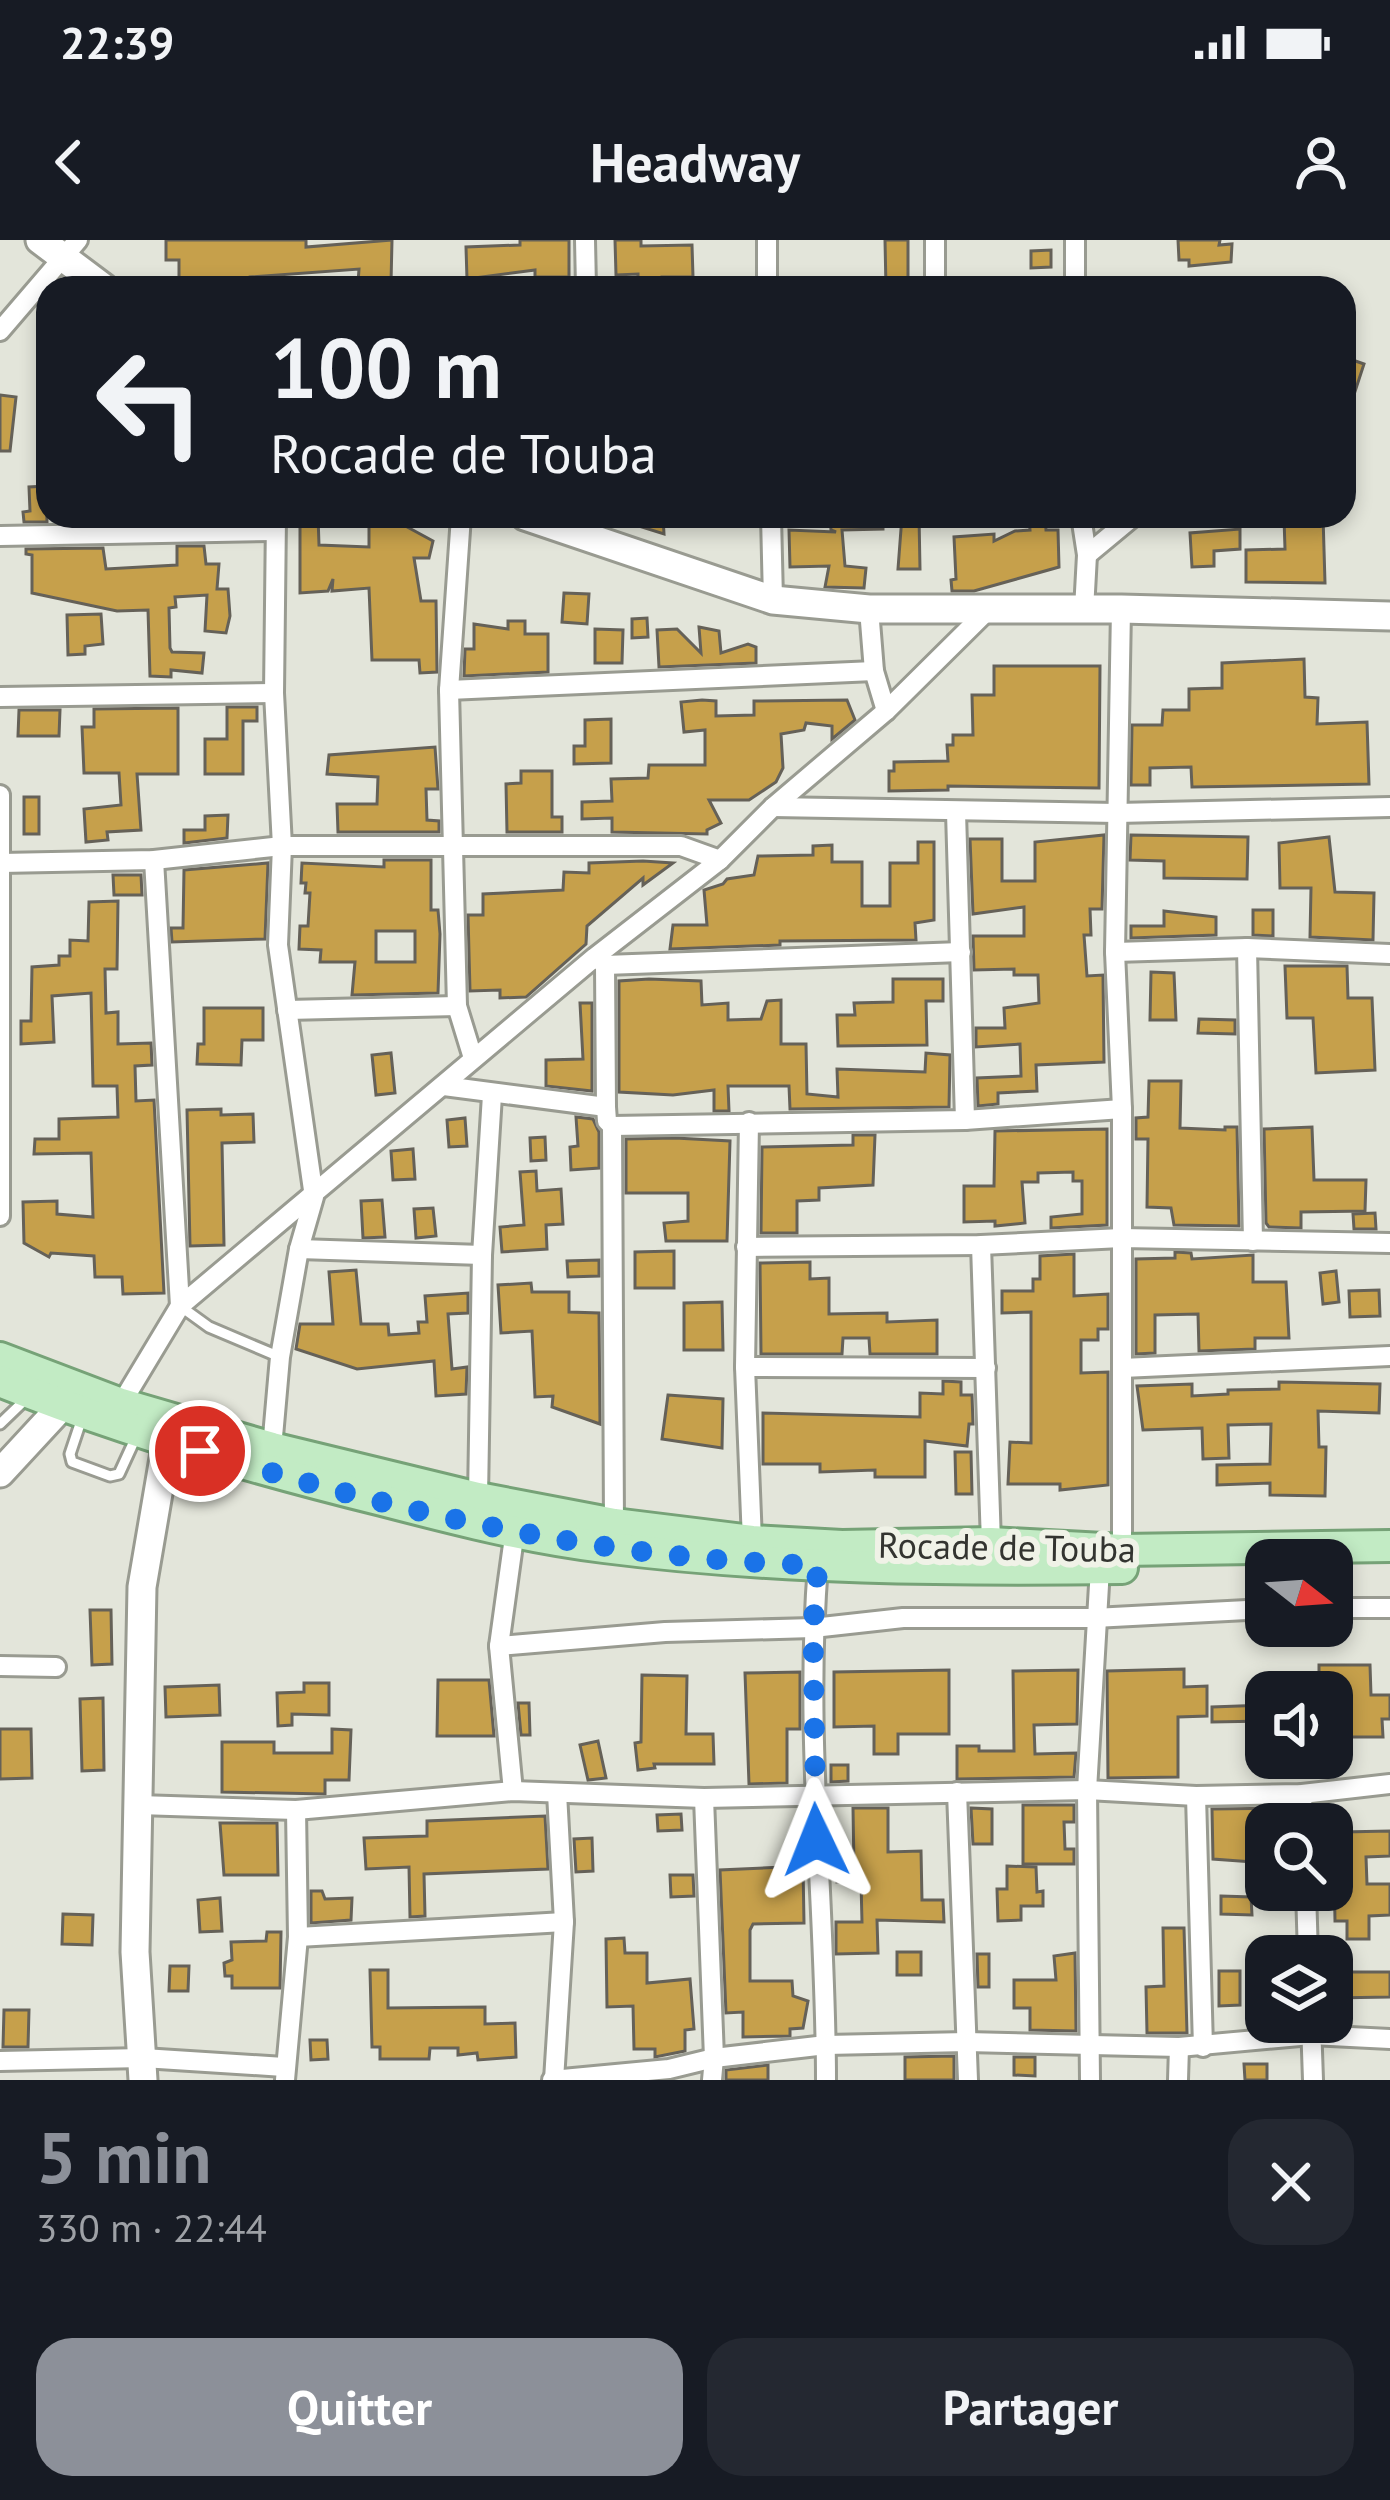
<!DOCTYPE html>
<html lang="fr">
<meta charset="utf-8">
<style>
body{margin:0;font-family:"PT Sans",sans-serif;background:#242831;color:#f1f3f6;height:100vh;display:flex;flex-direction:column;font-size:45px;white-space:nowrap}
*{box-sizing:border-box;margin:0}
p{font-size:39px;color:#9ea1a6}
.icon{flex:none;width:66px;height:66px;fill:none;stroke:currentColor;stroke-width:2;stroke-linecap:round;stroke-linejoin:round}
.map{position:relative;height:1840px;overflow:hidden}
.side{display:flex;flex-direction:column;background:#171b24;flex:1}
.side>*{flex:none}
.banner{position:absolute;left:36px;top:36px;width:1320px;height:252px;border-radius:36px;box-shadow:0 6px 18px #0003;background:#171b24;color:#f1f3f6;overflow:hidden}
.needle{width:78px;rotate:107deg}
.fabs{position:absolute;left:1245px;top:1299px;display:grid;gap:24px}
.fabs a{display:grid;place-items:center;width:108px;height:108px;border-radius:24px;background:#171b24;box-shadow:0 6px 18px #0003;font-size:60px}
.pin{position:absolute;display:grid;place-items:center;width:102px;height:102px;color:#fff;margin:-51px;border:6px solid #fff;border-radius:50%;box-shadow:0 3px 12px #0007}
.me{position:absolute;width:132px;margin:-66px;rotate:358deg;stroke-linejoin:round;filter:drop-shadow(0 0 9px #0008)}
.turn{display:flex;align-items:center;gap:42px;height:252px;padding:0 36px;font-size:54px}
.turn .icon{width:156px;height:156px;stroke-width:2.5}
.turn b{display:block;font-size:84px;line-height:102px}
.round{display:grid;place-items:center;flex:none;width:126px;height:126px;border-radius:36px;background:#242831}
.overview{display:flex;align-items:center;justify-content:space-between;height:204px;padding:0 36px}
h1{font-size:72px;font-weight:700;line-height:90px;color:#8c9099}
.action{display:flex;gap:24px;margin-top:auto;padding:24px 36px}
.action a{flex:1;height:138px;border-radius:36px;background:#8c9099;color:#fff;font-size:48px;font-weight:700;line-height:138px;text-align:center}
.action a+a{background:#242831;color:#f1f3f6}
.status{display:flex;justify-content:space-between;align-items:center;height:84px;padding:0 60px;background:#171b24;direction:ltr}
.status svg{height:33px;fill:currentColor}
header{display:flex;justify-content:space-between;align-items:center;height:156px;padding:0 36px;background:#171b24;font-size:54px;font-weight:700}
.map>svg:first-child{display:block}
.building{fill:#c6a04b;stroke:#656158;stroke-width:3;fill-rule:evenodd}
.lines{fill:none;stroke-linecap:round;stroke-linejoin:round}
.lane-casing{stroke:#999b91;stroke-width:15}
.street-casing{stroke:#999b91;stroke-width:24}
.secondary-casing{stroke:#999b91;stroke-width:33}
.primary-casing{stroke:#76a277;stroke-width:36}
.lane{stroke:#fff;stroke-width:9}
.street{stroke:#fff;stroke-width:18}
.secondary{stroke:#fff;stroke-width:27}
.primary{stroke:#c2ebc4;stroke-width:30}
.route{stroke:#1a73e8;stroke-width:21;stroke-dasharray:0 37.8}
.labels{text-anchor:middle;stroke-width:12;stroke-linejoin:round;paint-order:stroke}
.street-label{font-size:36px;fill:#333430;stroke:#f0f2e7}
</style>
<div class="status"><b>22:39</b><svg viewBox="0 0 49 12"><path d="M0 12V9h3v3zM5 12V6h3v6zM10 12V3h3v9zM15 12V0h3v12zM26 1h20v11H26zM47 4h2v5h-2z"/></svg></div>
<header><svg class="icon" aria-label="back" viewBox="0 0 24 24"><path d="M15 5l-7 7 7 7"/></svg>Headway<svg class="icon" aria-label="person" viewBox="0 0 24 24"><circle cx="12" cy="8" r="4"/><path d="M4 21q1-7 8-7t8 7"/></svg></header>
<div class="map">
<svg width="1390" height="1840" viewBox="0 0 1390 1840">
<rect width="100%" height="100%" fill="#e3e5da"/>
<g class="building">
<path d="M166 0H306V7L392 0 391 43H358L359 29 250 37 249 48H197V38H179V20H166Z"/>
<path d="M520 0H569V37H535V30L467 39 466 7 520 5Z"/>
<path d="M615 0H641V6L692 5 693 37H662V48H638V34L616 35Z"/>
<path d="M885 0H908V48H886Z"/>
<path d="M1178 0H1220L1219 5 1232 4 1231 22 1189 26V20H1179Z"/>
<path d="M1051 10V27L1031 28V11Z"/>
<path d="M1344 117 1364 124 1347 176H1344Z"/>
<path d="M0 155 16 157 10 211H0Z"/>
<path d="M46 246 47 282H24L23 272 30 271 29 247Z"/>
<path d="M300 276H318L319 305 369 307V282H398L433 301 429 318H414L421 361H436L437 432 420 433 419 420H372L369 348 332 351 333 339 328 351 300 353Z"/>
<path d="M616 276H663L664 294 616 279Z"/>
<path d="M830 276H883V289L842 290 845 326 866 328 864 348 825 347 829 326 790 327 789 290 836 292 831 290Z"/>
<path d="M902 276H919L920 329H898Z"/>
<path d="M1029 276H1045L1046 290H1058L1059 327 974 351H952L951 340 956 339 954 297 994 294V301L1015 291 1030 290Z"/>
<path d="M1323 276 1325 343 1246 342V310L1285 309 1284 278Z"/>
<path d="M1240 289V309L1214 311V326L1192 327 1190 293Z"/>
<path d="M177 306H204L206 324H219L217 349H228L230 376 226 393 205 391 207 355 175 357 176 367 169 368 170 408 172 412 204 413 202 433 171 430V437L150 436 148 370 117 371 32 353V315L26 314V309L103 308 106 329 177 325Z"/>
<path d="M564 353 589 354 587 384 562 382Z"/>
<path d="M101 374 103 404 85 406V414L68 415 67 375Z"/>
<path d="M647 378 648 397 632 398V379Z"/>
<path d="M508 381H525V394H548V432L464 436 465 409H474V384L508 389Z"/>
<path d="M699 387 719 391 721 413 748 404 756 407V423L659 427 657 390 677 389 701 413Z"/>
<path d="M595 389 623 390 622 423H595Z"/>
<path d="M1304 419 1305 457 1318 458 1317 484 1367 482 1369 544 1192 547 1191 527 1150 528V545H1131L1132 485H1162L1163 470H1189V449L1222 448V423Z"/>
<path d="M994 426H1100L1099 548 948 546V550L889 551V531H894V522L948 521 947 505H953V495H973L972 455H994Z"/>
<path d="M702 460 716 461V476L754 475V461L847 460 855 480 832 499V486L806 483 804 490 781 494 783 528 776 542 749 560H709L721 583 707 590V594L612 592V578L582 579V562L612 561 611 539 648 538 649 525H705V490L684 492 681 462Z"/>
<path d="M227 467H257V481H243V534H205V499H227Z"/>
<path d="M178 468V534H137L141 590 107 592 108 600 86 602 84 569 121 565 119 533H84L82 487H94V469Z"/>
<path d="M19 470H60L59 496H18Z"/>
<path d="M611 479V523L574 524V506H585V480Z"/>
<path d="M435 507 438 549H426L427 580 439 581V592H338L337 564H377L378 537 327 534 329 515Z"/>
<path d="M521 531H552V577H562V592H507L506 544 521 543Z"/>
<rect x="24" y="557" width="15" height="37"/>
<path d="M228 575 227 598 184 603V590H205V576Z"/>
<path d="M1104 595 1102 669H1090L1091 695H1084L1087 736 1103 735 1104 822 1036 825 1037 851 998 853V864L978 866 977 838 1021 836 1020 804 976 807V788H1005L1004 768 1039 763 1038 735H1014V729L974 730 973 696H1024V667L973 674 970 599H1002V641H1035V602Z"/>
<path d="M1131 595 1248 597 1247 639 1164 638V621L1130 620Z"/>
<path d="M1329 597 1335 652 1374 653 1373 700 1310 697 1311 648H1280L1279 603Z"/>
<path d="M918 602H934V680L915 683 916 700 780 701V705L670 709 673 685H707L704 650 723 644 727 639 754 635 758 616 813 615V606L832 605V622H862V666H890V623H918Z"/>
<path d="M384 620H431V670H438L440 694 438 753 352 755 355 722H320L321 710 299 709 300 686H308L310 653H305L306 643H301L302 623 384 627ZM376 691H415V722H376Z"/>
<path d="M643 621 673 623 643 645V638L587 686 586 704 526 757 500 758V750L470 751 468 675H483V654L563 650 564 632 589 633V623Z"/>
<path d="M268 623 265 699 172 702 171 688H183L184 630Z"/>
<path d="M113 635H141L142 655H114Z"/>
<path d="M118 661 117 729H105L106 773 118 772V804L151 803 152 825 135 826 136 861 154 860 164 1053 123 1054 122 1037H95L94 1016 51 1013 49 1017 24 1003 23 962 57 961V974L93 977 91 913 34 914 35 899H59V879L118 877 117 846H93L91 753 52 756 54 802 21 804V781H31L32 727 59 725V716H70V700L88 701 89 662Z"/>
<path d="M1253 670H1273V696L1253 695Z"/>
<path d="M1164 671 1216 677V695L1131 698V686H1164Z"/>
<path d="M1285 726H1347L1348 758H1372L1375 830 1316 833 1313 778H1287Z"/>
<path d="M1151 732 1174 733 1176 780H1150Z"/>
<path d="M649 739 701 741 702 765 728 763V780L761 779 767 761 781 760V804H806L807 854 838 857 837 829 925 832 926 813 950 815 949 867 790 869 789 846H728L729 871H714V850L673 855 619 852V741Z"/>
<path d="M893 739H943V761H926L927 805 838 806 837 775H855L854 763 893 762Z"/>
<path d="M580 763H592V851L546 846V820L583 819Z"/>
<path d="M204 768H263V800H242L241 825 197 824 198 804H204Z"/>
<path d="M1199 779 1235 780V794L1198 793Z"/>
<path d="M391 813 395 853 376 855 372 815Z"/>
<path d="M1149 841H1181L1180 888 1225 890V887H1237L1239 986 1174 985 1171 968 1147 967 1148 899H1136V878L1148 877Z"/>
<path d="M221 869V875L253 874 254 902 222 903 224 1005 190 1006 187 870Z"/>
<path d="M576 877 593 879 599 892V928L571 930 570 907 578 906Z"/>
<path d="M465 878 467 906 449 907 447 880Z"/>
<path d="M1312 887 1314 940H1366L1365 971 1301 972V988L1269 987 1266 983 1264 889Z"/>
<path d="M1107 889V985L1051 988V977L1082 974V941H1073V932L1038 933V942H1022L1025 983 995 986V981L964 982V946H994L995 891Z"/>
<path d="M853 895H875L873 945 819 948V960L797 961V993H761L762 907 853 905Z"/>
<path d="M545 897 546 920 531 921 530 898Z"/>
<path d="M675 898 730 901 727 1001H666L664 983 688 981V953H626V899Z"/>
<path d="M413 909 415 939 393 940 391 911Z"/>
<path d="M536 931 537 951 561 949 563 984 546 985 547 1009 502 1012 500 987 524 985 520 932Z"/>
<path d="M382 960 385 997 363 998 361 961Z"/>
<path d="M433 968 436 996 416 998 414 969Z"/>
<path d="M1375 973 1376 989H1354L1353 974Z"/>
<path d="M674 1011V1048H635V1012Z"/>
<path d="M1175 1012 1191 1013 1192 1019 1253 1015V1042H1286L1289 1098H1255V1109L1199 1111 1198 1074 1155 1075V1113L1136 1114V1019L1175 1018Z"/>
<path d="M1074 1014V1056L1108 1054V1089H1098V1100H1081V1133L1108 1132V1245L1060 1250V1244H1008L1010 1202 1031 1203V1072L1002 1073V1051H1033V1039H1040V1016Z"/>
<path d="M599 1020V1036L568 1037 567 1021Z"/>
<path d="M810 1022V1039L829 1038V1074L887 1073V1082L937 1080V1114H870L869 1098H843L842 1114H761L760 1023Z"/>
<path d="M356 1030 361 1084H388L389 1095 419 1093 418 1082H427L425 1056 468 1053V1073L448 1074 452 1129 467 1127 466 1154 436 1156 434 1121 357 1129 296 1109 300 1084H333L329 1032Z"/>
<path d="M1336 1031 1339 1062 1323 1064 1320 1033Z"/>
<path d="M531 1043 532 1052H569V1072L599 1073 600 1184 552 1167 553 1156 535 1157 532 1091 501 1093 498 1045Z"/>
<path d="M1379 1050 1380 1076 1350 1077 1349 1051Z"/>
<path d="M722 1062 723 1110H684V1063Z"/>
<path d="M943 1141 961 1142V1155H972L973 1184H969L967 1206 925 1201V1237H875V1230L820 1232V1224H763V1173L920 1177V1153L943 1154Z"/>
<path d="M1279 1142 1380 1144 1379 1173 1318 1171 1319 1207H1326L1325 1256 1270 1255V1243L1217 1245V1225L1270 1224 1271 1184 1228 1185 1229 1218 1203 1219 1202 1188 1143 1190 1137 1146 1192 1144V1156L1228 1154V1150L1279 1149Z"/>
<path d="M668 1155 723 1159 722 1208 662 1199Z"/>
<path d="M955 1212H971L972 1254H956Z"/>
<path d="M90 1370H111L112 1424 92 1425Z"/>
<path d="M1319 1425H1370L1371 1455H1390V1479H1382L1383 1497H1332V1452H1319Z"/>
<path d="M1184 1429V1447L1207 1446V1476L1178 1477V1537L1108 1538 1107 1431Z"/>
<path d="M949 1430V1494H898V1514H874V1486L834 1487V1432Z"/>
<path d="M1078 1430 1077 1484 1034 1485 1035 1514 1076 1513 1074 1537 957 1539V1506H979V1511H1014L1013 1431Z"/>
<path d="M800 1432V1489H787V1543L749 1544 745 1433Z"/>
<path d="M642 1435 687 1436 686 1494H713L714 1524H654L655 1528 638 1530 635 1503 641 1502Z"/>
<path d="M438 1440H489L494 1496H437Z"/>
<path d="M304 1443H329V1475L292 1474V1485L278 1486 277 1453 304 1452Z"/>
<path d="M219 1445 220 1475 166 1477 165 1447Z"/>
<path d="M103 1458 104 1530 82 1531 80 1459Z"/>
<path d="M518 1463H529L530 1495H521Z"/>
<path d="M1266 1465V1481L1212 1482V1467Z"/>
<path d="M0 1489H31L32 1538 0 1539Z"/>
<path d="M332 1489 351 1490 349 1540H325V1554L222 1552V1502H274V1513H332Z"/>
<path d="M598 1501 606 1538 588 1540 580 1505Z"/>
<path d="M831 1525H848V1541L831 1542Z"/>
<path d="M1023 1565H1074V1582H1064L1065 1609H1074V1624H1023Z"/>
<path d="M853 1568H888V1612L921 1611 922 1660H943L944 1682 877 1680 878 1713 836 1714V1682H862L861 1642H837V1629L854 1628Z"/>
<path d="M971 1568 992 1569V1604H973Z"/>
<path d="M1289 1568V1584H1266V1623L1213 1619 1212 1569Z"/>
<path d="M681 1574 682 1590 658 1591 657 1575Z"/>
<path d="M545 1576 548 1629 424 1634 425 1676 410 1677 409 1627 366 1629 364 1598 427 1596V1581Z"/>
<path d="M220 1583H277L278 1635H224Z"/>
<path d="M1390 1591V1616L1366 1617 1367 1644H1390V1675L1369 1676V1699H1347V1681H1335L1334 1624H1343V1592Z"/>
<path d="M592 1598 593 1631 576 1632 574 1599Z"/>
<path d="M803 1626 804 1683 753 1684 750 1690V1741H792L793 1756 808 1761 803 1788 790 1789V1796L743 1797V1772L726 1773 720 1630Z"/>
<path d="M1007 1626 1036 1627 1037 1652 1043 1651V1666H1021V1680L998 1681 997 1649H1007Z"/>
<path d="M670 1635H693L694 1656 671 1657Z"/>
<path d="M311 1651H322L325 1659 352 1658 351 1680 311 1683Z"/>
<path d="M1221 1656 1251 1657 1252 1675 1221 1674Z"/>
<path d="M220 1658 222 1691 200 1692 198 1660Z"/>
<path d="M63 1674 93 1675 92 1705 62 1704Z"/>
<path d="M1163 1688H1184L1187 1793H1147L1146 1747 1164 1746Z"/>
<path d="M267 1692H281L280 1748H232V1736H225L224 1723 232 1720 231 1702 266 1701Z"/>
<path d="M624 1698 625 1713H647V1743L690 1739 694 1789 685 1790V1811L655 1817V1809H634L633 1766 607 1767 606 1699Z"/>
<rect x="897" y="1712" width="24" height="23"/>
<path d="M1075 1713 1076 1791 1030 1790V1768H1014V1740H1056L1054 1716Z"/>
<path d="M977 1714H989V1747H978Z"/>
<path d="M170 1726H189L188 1751H169Z"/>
<path d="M370 1730H388V1768L485 1767V1784L515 1783 516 1817 478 1820 477 1813 458 1815V1808H430L429 1819H380V1807H372Z"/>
<path d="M1219 1731H1240V1765L1219 1766Z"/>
<path d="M1332 1732H1390V1757L1332 1758Z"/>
<path d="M4 1770H29L28 1807H3Z"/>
<path d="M310 1800H327L328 1819 311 1820Z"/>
<path d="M954 1816V1840H905V1817Z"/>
<path d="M1014 1817H1035V1836L1014 1835Z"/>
<path d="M1244 1824H1267V1840H1245Z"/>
<path d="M768 1825V1840H726V1830Z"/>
</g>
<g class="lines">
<defs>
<g id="lane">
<path d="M180 1066 209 1087 280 1117"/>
<path d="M83 1175 70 1214 72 1222 110 1236 119 1234 136 1197"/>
<path d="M0 1184 27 1158"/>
</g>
<g id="street">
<path d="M585 0 586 48"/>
<path d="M767 0V48"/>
<path d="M1075 0V48"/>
<path d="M935 48V0"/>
<path d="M0 91 78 0"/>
<path d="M461 276 449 450 457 766 473 818"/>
<path d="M771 276 773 360"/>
<path d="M1081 276 1087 315 1084 370"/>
<path d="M0 296 274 291"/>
<path d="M1087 315 1134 276"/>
<path d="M869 369 874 431 886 471"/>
<path d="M1121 369 1115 712 1122 869V1310"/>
<path d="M449 450 874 431"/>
<path d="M0 457 274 453"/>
<path d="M0 555V976"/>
<path d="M773 567 1117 573 1390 567"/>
<path d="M956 572 965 880"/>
<path d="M154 620 180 1066"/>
<path d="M1 623 154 620 282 606H681L720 620"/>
<path d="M1247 708 1253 1001"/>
<path d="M1115 712 1247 708 1390 714"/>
<path d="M597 718 605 725 961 712"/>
<path d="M605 725 606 867 607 881 612 886 614 1284"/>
<path d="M287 770 457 766"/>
<path d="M444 846 606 867"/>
<path d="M749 882 745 1127 752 1301"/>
<path d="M612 886 965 880 1122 869"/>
<path d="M981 1005 991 1303"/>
<path d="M746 1007 981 1005 1121 998 1390 1003"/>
<path d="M299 1009 482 1015"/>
<path d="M745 1127 986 1128"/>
<path d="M1122 1128 1390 1116"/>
<path d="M121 1164 180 1066 595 717 720 620 773 567 886 471 988 370"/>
<path d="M272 1208 280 1117 299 1009 314 957 278 705 282 606 274 453 276 276"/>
<path d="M478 1258 482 1015 492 855"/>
<path d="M818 1325C804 1497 826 1668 826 1840"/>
<path d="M1332 1368H1390"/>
<path d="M499 1406 665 1392 813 1388 903 1378H1094L1266 1369"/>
<path d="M0 1426 56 1427"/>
<path d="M513 1551 499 1406 515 1290"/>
<path d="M957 1552 968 1840"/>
<path d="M1302 1554 1303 1584"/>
<path d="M1196 1556 1203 1807"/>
<path d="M704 1558 714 1818 712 1840"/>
<path d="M139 1565 296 1570 513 1551 704 1558 1087 1550 1196 1556 1302 1554 1390 1544"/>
<path d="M1306 1650 1308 1716"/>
<path d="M298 1697 564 1682"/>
<path d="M1311 1782 1313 1840"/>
<path d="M0 1821 143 1818 284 1827"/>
<path d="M285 1840 298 1697 296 1570"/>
<path d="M552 1840 669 1829 714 1818 826 1805 967 1802 1179 1807 1311 1795 1390 1799"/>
<path d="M554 1840 564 1682 557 1553"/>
<path d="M1090 1840 1087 1550 1100 1328"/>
<path d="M1178 1840 1179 1807"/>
</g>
<g id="secondary">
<path d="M40 0 104 48"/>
<path d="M525 276 773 360 869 369H1121L1390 376"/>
<path d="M0 1233 62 1166"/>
<path d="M143 1840 135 1712 142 1347 170 1183"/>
</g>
<g id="primary">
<path d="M0 1118 121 1164 272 1208 478 1258 614 1284 752 1301 842 1306 991 1303 1122 1310 1390 1306"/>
<path d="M0 1141C124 1191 252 1228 382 1260 455 1279 529 1298 604 1307 776 1329 949 1330 1122 1328"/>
</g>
</defs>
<use href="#lane" class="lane-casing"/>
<use href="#street" class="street-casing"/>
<use href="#secondary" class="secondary-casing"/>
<use href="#primary" class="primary-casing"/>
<use href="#lane" class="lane"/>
<use href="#street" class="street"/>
<use href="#secondary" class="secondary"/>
<use href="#primary" class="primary"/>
</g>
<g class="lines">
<path class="route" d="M200 1211C399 1273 608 1320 818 1325L813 1388 816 1600"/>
</g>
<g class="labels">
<g class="street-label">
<text transform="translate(1007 1307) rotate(1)" y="13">Rocade de Touba</text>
</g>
</g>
</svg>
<div class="fabs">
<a><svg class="needle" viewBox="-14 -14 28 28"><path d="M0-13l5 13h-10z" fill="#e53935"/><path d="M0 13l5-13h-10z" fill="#9ea1a6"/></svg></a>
<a><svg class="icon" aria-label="sound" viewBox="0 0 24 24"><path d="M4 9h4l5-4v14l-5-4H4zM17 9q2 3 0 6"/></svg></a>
<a><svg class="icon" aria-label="search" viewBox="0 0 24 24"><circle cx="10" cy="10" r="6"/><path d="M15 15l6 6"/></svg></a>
<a><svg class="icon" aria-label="layers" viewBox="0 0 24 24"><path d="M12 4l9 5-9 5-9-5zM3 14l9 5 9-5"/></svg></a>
</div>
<div class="pin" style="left:200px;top:1211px;background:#d93025"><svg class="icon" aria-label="arrive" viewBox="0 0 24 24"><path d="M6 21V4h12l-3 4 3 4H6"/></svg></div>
<svg class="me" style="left:816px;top:1600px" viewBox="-20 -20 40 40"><path d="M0-17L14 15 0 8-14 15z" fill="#1a73e8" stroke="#fff" stroke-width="4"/></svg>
<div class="banner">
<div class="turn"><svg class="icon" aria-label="left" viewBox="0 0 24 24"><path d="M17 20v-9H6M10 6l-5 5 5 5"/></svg><div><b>100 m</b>Rocade de Touba</div></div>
</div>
</div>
<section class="side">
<div class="overview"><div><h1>5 min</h1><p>330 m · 22:44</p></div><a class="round"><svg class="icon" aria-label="close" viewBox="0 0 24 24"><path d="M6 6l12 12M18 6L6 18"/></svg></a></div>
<div class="action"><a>Quitter</a><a>Partager</a></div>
</section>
